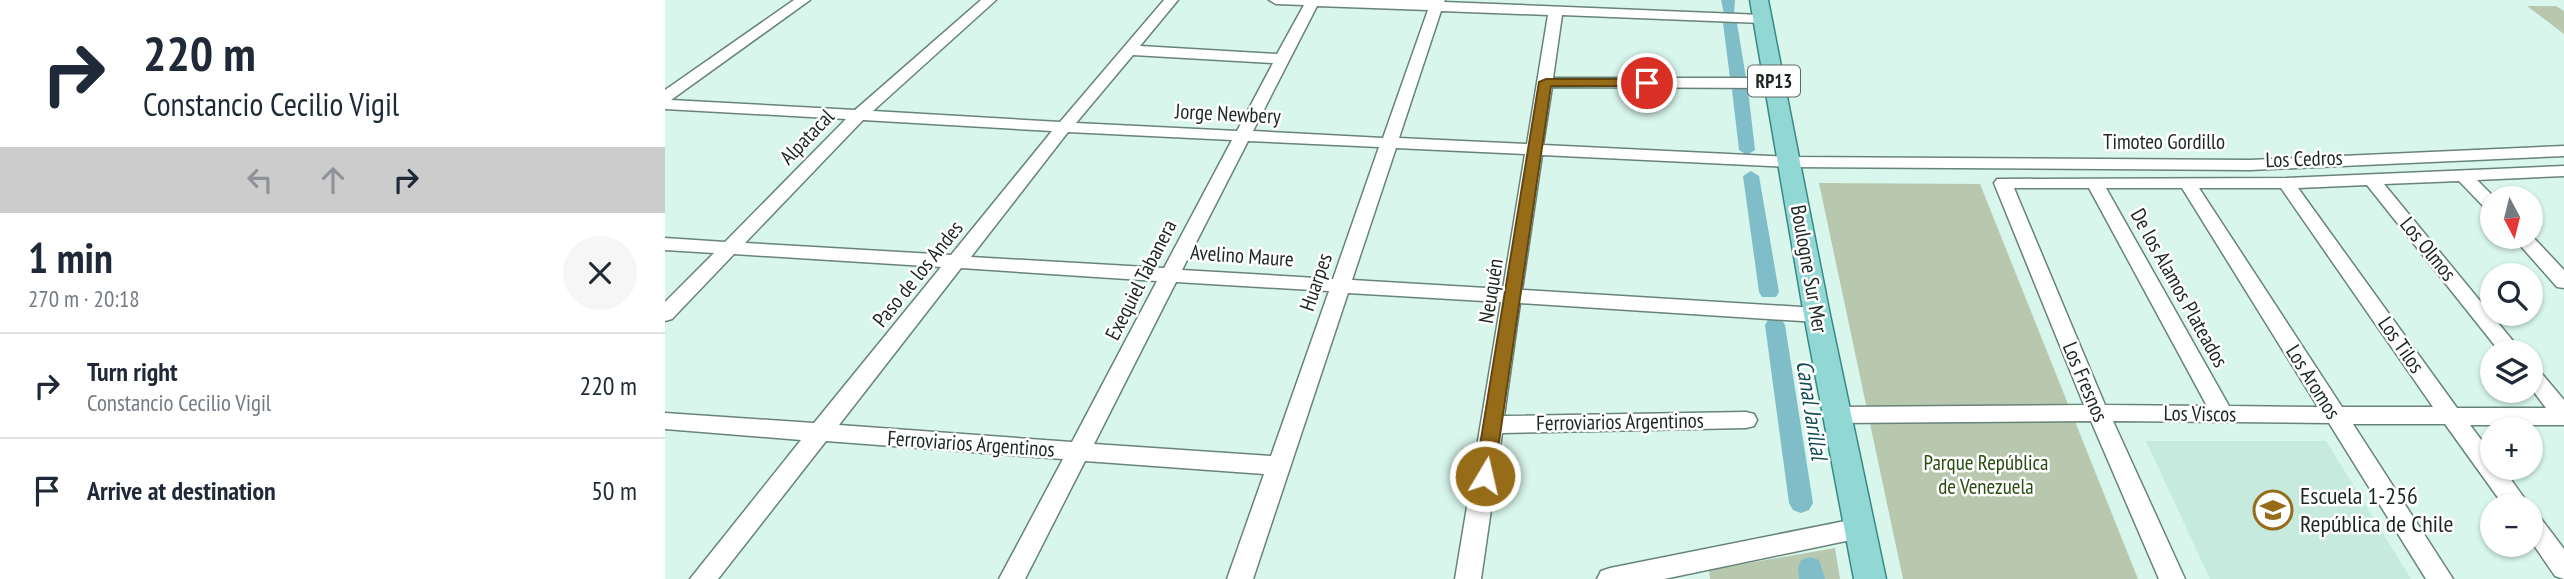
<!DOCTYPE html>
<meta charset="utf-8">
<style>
body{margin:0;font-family:"PT Sans Narrow",sans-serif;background:#f6f6f7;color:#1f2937;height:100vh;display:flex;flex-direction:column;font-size:26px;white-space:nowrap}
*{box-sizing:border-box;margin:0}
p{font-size:23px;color:#747a83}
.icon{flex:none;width:38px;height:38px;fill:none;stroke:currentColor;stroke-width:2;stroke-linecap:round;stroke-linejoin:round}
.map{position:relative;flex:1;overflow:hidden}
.details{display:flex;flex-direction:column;background:#fff;width:665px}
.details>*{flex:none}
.guide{background:#fff;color:#1f2937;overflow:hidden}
.needle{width:46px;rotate:173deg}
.fabs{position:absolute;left:1815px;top:186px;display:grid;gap:14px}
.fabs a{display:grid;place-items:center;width:63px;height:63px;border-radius:50%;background:#fff;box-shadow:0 2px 5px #0004;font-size:35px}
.pin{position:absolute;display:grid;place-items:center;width:60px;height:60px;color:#fff;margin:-30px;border:4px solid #fff;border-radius:50%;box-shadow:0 2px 7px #0007}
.me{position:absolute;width:77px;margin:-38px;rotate:9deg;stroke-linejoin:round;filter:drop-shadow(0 0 5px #0008)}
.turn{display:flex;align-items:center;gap:24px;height:147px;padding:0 28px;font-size:32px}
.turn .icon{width:91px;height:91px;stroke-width:2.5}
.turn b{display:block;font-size:49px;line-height:60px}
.lanes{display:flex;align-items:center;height:66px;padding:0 28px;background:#0003;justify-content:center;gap:35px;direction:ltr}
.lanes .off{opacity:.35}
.round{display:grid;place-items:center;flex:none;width:74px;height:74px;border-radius:37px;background:#f6f6f7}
.overview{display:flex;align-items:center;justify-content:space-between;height:119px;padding:0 28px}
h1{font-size:42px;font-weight:700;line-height:52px}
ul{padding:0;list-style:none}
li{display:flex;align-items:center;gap:21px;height:105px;padding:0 28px;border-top:2px solid #e0e1e3}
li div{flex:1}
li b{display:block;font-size:26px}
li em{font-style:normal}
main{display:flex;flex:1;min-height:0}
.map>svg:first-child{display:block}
.built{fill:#c6ebde}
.green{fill:#b7c8ae}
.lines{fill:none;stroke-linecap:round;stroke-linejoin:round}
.canal{fill:#7fbec9;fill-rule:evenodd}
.minor-casing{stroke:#68837a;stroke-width:3}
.major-casing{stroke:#398884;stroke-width:3}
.minor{fill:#fff;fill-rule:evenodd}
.major{fill:#91d7d4;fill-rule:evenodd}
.route{fill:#966c18;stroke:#624610;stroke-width:2}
.labels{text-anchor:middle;stroke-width:5;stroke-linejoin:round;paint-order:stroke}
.shield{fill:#fff;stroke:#606866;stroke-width:2}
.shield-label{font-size:19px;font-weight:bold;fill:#1c2724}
.street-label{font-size:21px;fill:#1c2724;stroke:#fff}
.park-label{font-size:21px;fill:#284b10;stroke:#fff}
.water-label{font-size:23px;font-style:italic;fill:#134b53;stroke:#fff}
.near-poi-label{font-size:24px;fill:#1c2724;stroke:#fff;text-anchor:start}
</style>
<main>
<section class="details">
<div class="guide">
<div class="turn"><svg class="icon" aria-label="right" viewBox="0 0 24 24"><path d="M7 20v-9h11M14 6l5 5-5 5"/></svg><div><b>220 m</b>Constancio Cecilio Vigil</div></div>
<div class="lanes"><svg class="icon off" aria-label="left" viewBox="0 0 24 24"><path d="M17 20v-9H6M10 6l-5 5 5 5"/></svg><svg class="icon off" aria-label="ahead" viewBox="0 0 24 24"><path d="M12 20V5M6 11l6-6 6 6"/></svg><svg class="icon" aria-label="right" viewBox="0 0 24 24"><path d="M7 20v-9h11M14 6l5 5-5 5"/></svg></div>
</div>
<div class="overview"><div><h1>1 min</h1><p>270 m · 20:18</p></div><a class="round"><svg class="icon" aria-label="close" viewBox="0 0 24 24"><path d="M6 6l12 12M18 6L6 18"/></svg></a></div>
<ul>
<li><svg class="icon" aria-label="right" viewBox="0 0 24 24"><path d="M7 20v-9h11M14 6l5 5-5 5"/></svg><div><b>Turn right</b><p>Constancio Cecilio Vigil</p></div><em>220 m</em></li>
<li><svg class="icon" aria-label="arrive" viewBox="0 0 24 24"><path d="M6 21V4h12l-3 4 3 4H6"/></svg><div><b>Arrive at destination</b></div><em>50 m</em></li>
</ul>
</section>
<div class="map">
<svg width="1899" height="579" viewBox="0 0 1899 579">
<rect width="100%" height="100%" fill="#d8f6ec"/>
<path class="built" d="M1481 441H1661L1746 579H1545Z"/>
<g class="green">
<path d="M1862 6H1891L1899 11V34Z"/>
<path d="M1154 183 1315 184 1473 579H1238Z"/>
<path d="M1170 548 1175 579H1045L1044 570Z"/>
</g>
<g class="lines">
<g class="canal">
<path d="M1056 0H1070L1069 14H1059Z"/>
<path d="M1065 19 1072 23 1081 78 1073 83 1065 78 1058 23Z"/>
<path d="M1075 85 1083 90 1090 150 1082 155 1074 150 1067 90Z"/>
<path d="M1086 171 1094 176 1114 292 1111 297H1097L1094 292 1078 176Z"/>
<path d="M1110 318 1117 320 1120 325 1148 503 1144 510 1136 513 1128 510 1124 503 1100 325 1103 320Z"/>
<path d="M1145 557 1154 560 1160 579H1134L1133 568 1136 560Z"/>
</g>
<defs>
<g id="minor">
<path d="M129 0H145L6 100 190 110 316 0H331L208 111 395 122 499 0H513L475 46 612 54 639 5 611 4 604 0H780L779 2 1097 15 1104 19 1097 23 897 15 888 78H1109L1117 83 1109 88 887 87 878 145 1124 157 1585 160 1899 146V156L1585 170 1124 167 877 155 857 290 1152 308 1159 310 1162 315 1159 320 1152 322 855 303 839 416 1081 412 1089 414 1092 420 1089 426 1081 428 837 433 816 579H790L836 302 683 293 588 579H562L599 474 420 461 360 579H334L398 459 161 441 53 579H25L136 440 0 429V413L149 423 276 267 69 254 7 319 0 321V302L49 253 0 250V238L60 242 181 119 0 109V90ZM652 6 763 10 718 138 588 131ZM776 11 883 15 862 144 734 138ZM468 55 608 63 572 131 411 123ZM198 120 387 131 286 255 80 243ZM403 132 567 140 499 268 306 257ZM583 141 714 147 668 279 517 270ZM731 148 860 154 838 289 687 280ZM296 268 492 281 407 442 174 425ZM511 282 664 291 606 456 429 444Z"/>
<path d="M1899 166V176L1812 180 1830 198H1827V210L1821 209 1794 181 1719 184 1857 352H1835L1702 185 1633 188 1792 408H1881L1866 388V366L1873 369 1899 400V425H1805L1827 454V467H1837L1865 506H1839L1780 424H1688L1788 579H1761L1664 423 1448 421 1520 579H1494L1426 421 1172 423 1164 421 1161 415 1164 409 1172 407 1419 405 1329 183 1332 179 1621 178ZM1349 188H1424L1542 406 1440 405ZM1441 188H1517L1653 407 1564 406ZM1534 188H1616L1768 407H1677Z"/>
<path d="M1866 235 1899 270V288L1892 287 1847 236Z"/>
<path d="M1866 513 1874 516 1899 549V579L1890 576 1866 541Z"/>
<path d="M1195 518 1203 521 1207 528 1203 535 1195 538 999 579H932L936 571 945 568Z"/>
</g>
<path id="major" d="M1085 0H1103L1165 315 1221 579H1189L1139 315Z"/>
</defs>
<use href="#minor" class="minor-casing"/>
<use href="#major" class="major-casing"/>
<use href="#minor" class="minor"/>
<use href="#major" class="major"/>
</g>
<path class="route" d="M881 79H982L989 83 982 86H886L829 476 826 481 820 484 813 481 810 476 874 82Z"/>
<defs>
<symbol id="school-ring" viewBox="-11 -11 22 22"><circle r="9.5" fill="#fff" stroke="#966c18" stroke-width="1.5"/><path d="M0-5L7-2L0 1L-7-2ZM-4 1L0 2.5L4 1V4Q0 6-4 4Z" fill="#966c18"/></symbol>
</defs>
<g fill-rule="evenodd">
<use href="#school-ring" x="1586" y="488" width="44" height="44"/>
</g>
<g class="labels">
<rect class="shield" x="1083" y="65.5" width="52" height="31" rx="5"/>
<g class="shield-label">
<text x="1109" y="88">RP13</text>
</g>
<g class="street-label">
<text transform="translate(563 114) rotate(3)" y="7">Jorge Newbery</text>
<text transform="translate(142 137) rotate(-46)" y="7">Alpatacal</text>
<text x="1499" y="149">Timoteo Gordillo</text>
<text transform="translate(1639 159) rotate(-2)" y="7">Los Cedros</text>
<text transform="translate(1763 249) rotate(51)" y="7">Los Olmos</text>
<text transform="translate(577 256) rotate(4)" y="7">Avelino Maure</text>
<text transform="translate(1144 269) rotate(80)" y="7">Boulogne Sur Mer</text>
<text transform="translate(253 274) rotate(-51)" y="7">Paso de los Andes</text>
<text transform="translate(476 280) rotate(-63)" y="7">Exequiel Tabanera</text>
<text transform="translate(651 282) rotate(-71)" y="7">Huarpes</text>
<text transform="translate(1514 288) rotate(61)" y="7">De los Alamos Plateados</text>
<text transform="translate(826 291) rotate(-81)" y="7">Neuquén</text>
<text transform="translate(1736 345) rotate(55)" y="7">Los Tilos</text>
<text transform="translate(1420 382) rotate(67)" y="7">Los Fresnos</text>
<text transform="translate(1648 382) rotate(58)" y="7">Los Aromos</text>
<text transform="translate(1535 414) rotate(1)" y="7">Los Viscos</text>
<text transform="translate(955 422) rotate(-1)" y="7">Ferroviarios Argentinos</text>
<text transform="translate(306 444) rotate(4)" y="7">Ferroviarios Argentinos</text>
</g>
<g class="park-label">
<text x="1321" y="470">Parque República<tspan x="1321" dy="24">de Venezuela</tspan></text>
</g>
<g class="water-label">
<text transform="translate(1147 410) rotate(81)" y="8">Canal Jarillal</text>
</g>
<g class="near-poi-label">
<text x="1635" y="504">Escuela 1-256<tspan x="1635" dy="28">República de Chile</tspan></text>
</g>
</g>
</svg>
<div class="fabs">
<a><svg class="needle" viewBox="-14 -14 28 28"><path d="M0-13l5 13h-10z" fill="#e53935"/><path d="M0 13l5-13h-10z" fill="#747a83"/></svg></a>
<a><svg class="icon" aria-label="search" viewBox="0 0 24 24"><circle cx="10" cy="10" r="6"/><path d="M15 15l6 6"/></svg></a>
<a><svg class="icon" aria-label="layers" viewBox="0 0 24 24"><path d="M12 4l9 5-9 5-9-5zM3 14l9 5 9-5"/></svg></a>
<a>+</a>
<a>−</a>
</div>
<div class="pin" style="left:982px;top:83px;background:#d93025"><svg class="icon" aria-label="arrive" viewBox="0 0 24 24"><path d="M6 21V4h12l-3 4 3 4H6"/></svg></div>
<svg class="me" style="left:820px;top:476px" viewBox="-20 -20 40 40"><circle r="17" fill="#966c18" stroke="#fff" stroke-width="3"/><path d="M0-11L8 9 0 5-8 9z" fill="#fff"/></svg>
</div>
</main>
